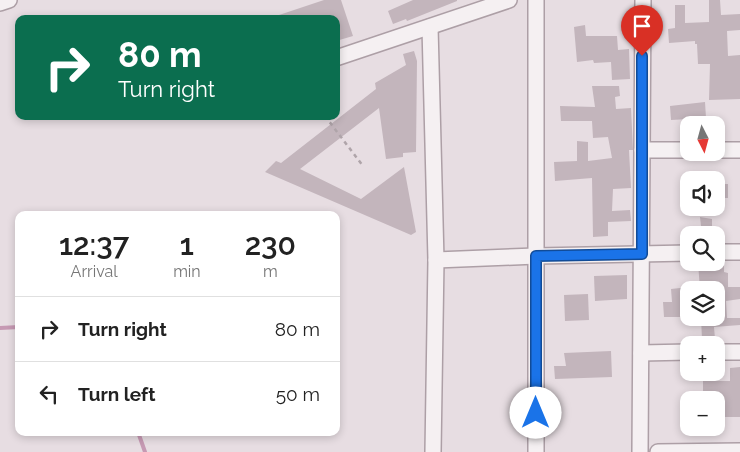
<!DOCTYPE html>
<meta charset="utf-8">
<style>
body{margin:0;font-family:Raleway,sans-serif;background:#f2f2f2;color:#222;height:100vh;display:flex;flex-direction:column;font-size:19px;white-space:nowrap}
*{box-sizing:border-box;margin:0}
p{font-size:16px;color:#767676}
.icon{flex:none;width:28px;height:28px;fill:none;stroke:currentColor;stroke-width:2;stroke-linecap:round;stroke-linejoin:round}
.map{position:relative;flex:1;overflow:hidden}
.panel{position:absolute;left:15px;top:211px;width:325px;height:225px;display:flex;flex-direction:column;background:#fff;border-radius:10px;box-shadow:0 2px 8px #0003}
.panel>*{flex:none}
.banner{position:absolute;left:15px;top:15px;width:325px;height:105px;border-radius:10px;box-shadow:0 2px 8px #0003;background:#0b6e4f;color:#fff;overflow:hidden}
.needle{width:32px;rotate:174deg}
.buttons{position:absolute;left:680px;top:116px;display:grid;gap:10px}
.buttons a{display:grid;place-items:center;width:45px;height:45px;border-radius:10px;background:#fff;box-shadow:0 2px 8px #0003;font-size:25px}
.pin{position:absolute;display:grid;place-items:center;width:42px;height:42px;color:#fff;margin:-51px -21px;border-radius:50% 50% 50% 0;rotate:-45deg;box-shadow:0 0 5px #0007}
.pin .icon{rotate:45deg}
.me{position:absolute;width:55px;margin:-28px;rotate:0deg;stroke-linejoin:round;filter:drop-shadow(0 0 4px #0008)}
.turn{display:flex;align-items:center;gap:18px;height:105px;padding:0 20px;font-size:22px}
.turn .icon{width:65px;height:65px;stroke-width:2.5}
.turn b{display:block;font-size:35px;line-height:42px}
.eta{display:flex;justify-content:space-evenly;align-items:center;height:85px;text-align:center}
.eta b{font-size:30px;font-weight:600;line-height:35px}
ul{padding:0;list-style:none}
li{display:flex;align-items:center;gap:15px;height:65px;padding:0 20px;border-top:1px solid #e0e0e0}
li div{flex:1}
li b{display:block;font-size:19px}
li em{font-style:normal}
.map>svg:first-child{display:block}
.lines{fill:none;stroke-linecap:round;stroke-linejoin:round}
.stream{stroke:#c699b3;stroke-width:4}
.building{fill:#c3b5bc}
.minor-casing{stroke:#ad9fa6;stroke-width:18}
.path{stroke:#afa4a9;stroke-width:2.5;stroke-dasharray:4 4;stroke-linecap:butt}
.minor{stroke:#f5f0f2;stroke-width:15}
.route-casing{stroke:#114b97;stroke-width:12}
.route{stroke:#1a73e8;stroke-width:9}
</style>
<div class="map">
<svg width="740" height="452" viewBox="0 0 740 452">
<rect width="100%" height="100%" fill="#e7dde2"/>
<g class="lines">
<g class="stream">
<path d="M0 328 19 327"/>
<path d="M138 432 145 452"/>
</g>
</g>
<g class="building">
<path d="M324 0H341L353 36 336 41V19H274L273 17Z"/>
<path d="M413 0H457V1L407 21 406 19 393 24 388 11Z"/>
<path d="M709 0H720L721 15 740 14V30L727 31 728 56 740 55V99L709 100 710 64H698L697 44H695V41L669 43 668 29 675 28V5H685V23L709 22Z"/>
<path d="M585 25 586 36H617L618 50 629 49 630 79 612 80 611 62 594 63 593 60 577 62 574 27Z"/>
<path d="M414 51 417 61 416 152 403 153V157L386 159 379 108 300 169 361 199 404 167 416 232 411 235 265 172 276 161 281 163 376 89 375 83 406 65 403 54Z"/>
<path d="M592 86H619L620 96 615 97 616 109 631 108 633 150H629L631 188 613 189 612 211 630 210 631 221 608 222V236L593 237 592 178 555 181 554 162 577 161V141L588 142V161L612 158 608 137 593 138 592 121H561L560 106 595 107Z"/>
<path d="M705 102 706 118 671 120 670 106Z"/>
<rect x="716" y="184" width="12" height="14"/>
<path d="M700 217 712 219V235H702Z"/>
<path d="M698 262H724V272L728 273V287H740V299L726 301 727 318H740V325L714 327 715 339H702L701 318H716V290H700Z"/>
<path d="M627 275V299L595 301 594 276Z"/>
<path d="M689 287V317H664L663 302H672L671 289Z"/>
<path d="M588 294 589 320 565 321 564 295Z"/>
<path d="M611 351 612 377 555 379 554 366H566L564 353Z"/>
<path d="M740 367V417H716V398H703V381H730V368Z"/>
</g>
<g class="lines">
<defs>
<g id="minor">
<path d="M0 3 9 0"/>
<path d="M430 27 436 260 433 452"/>
<path d="M336 58 509 0"/>
<path d="M642 150H689"/>
<path d="M716 150H740"/>
<path d="M716 252H740"/>
<path d="M436 260 536 256 689 253"/>
<path d="M716 352H740"/>
<path d="M641 353 689 352"/>
<path d="M536 452V0"/>
<path d="M640 452 643 0"/>
<path d="M658 452 740 451"/>
</g>
</defs>
<use href="#minor" class="minor-casing"/>
<path class="path" d="M325 116 363 166"/>
<use href="#minor" class="minor"/>
</g>
<g class="lines">
<defs>
<path id="route" d="M536 413V256L642 254V56"/>
</defs>
<use href="#route" class="route-casing"/>
<use href="#route" class="route"/>
</g>
</svg>
<div class="buttons">
<a><svg class="needle" viewBox="-14 -14 28 28"><path d="M0-13l5 13h-10z" fill="#e53935"/><path d="M0 13l5-13h-10z" fill="#767676"/></svg></a>
<a><svg class="icon" aria-label="sound" viewBox="0 0 24 24"><path d="M4 9h4l5-4v14l-5-4H4zM17 9q2 3 0 6"/></svg></a>
<a><svg class="icon" aria-label="search" viewBox="0 0 24 24"><circle cx="10" cy="10" r="6"/><path d="M15 15l6 6"/></svg></a>
<a><svg class="icon" aria-label="layers" viewBox="0 0 24 24"><path d="M12 4l9 5-9 5-9-5zM3 14l9 5 9-5"/></svg></a>
<a>+</a>
<a>−</a>
</div>
<div class="pin" style="left:642px;top:56px;background:#d93025"><svg class="icon" aria-label="arrive" viewBox="0 0 24 24"><path d="M6 21V4h12l-3 4 3 4H6"/></svg></div>
<svg class="me" style="left:536px;top:413px" viewBox="-20 -20 40 40"><circle r="19" fill="#fff"/><path d="M0-13L10 11 0 6-10 11z" fill="#1a73e8"/></svg>
<div class="banner">
<div class="turn"><svg class="icon" aria-label="right" viewBox="0 0 24 24"><path d="M7 20v-9h11M14 6l5 5-5 5"/></svg><div><b>80 m</b>Turn right</div></div>
</div>
<section class="panel">
<div class="eta">
<div><b>12:37</b><p>Arrival</p></div>
<div><b>1</b><p>min</p></div>
<div><b>230</b><p>m</p></div>
</div>
<ul>
<li><svg class="icon" aria-label="right" viewBox="0 0 24 24"><path d="M7 20v-9h11M14 6l5 5-5 5"/></svg><div><b>Turn right</b></div><em>80 m</em></li>
<li><svg class="icon" aria-label="left" viewBox="0 0 24 24"><path d="M17 20v-9H6M10 6l-5 5 5 5"/></svg><div><b>Turn left</b></div><em>50 m</em></li>
</ul>
</section>
</div>
